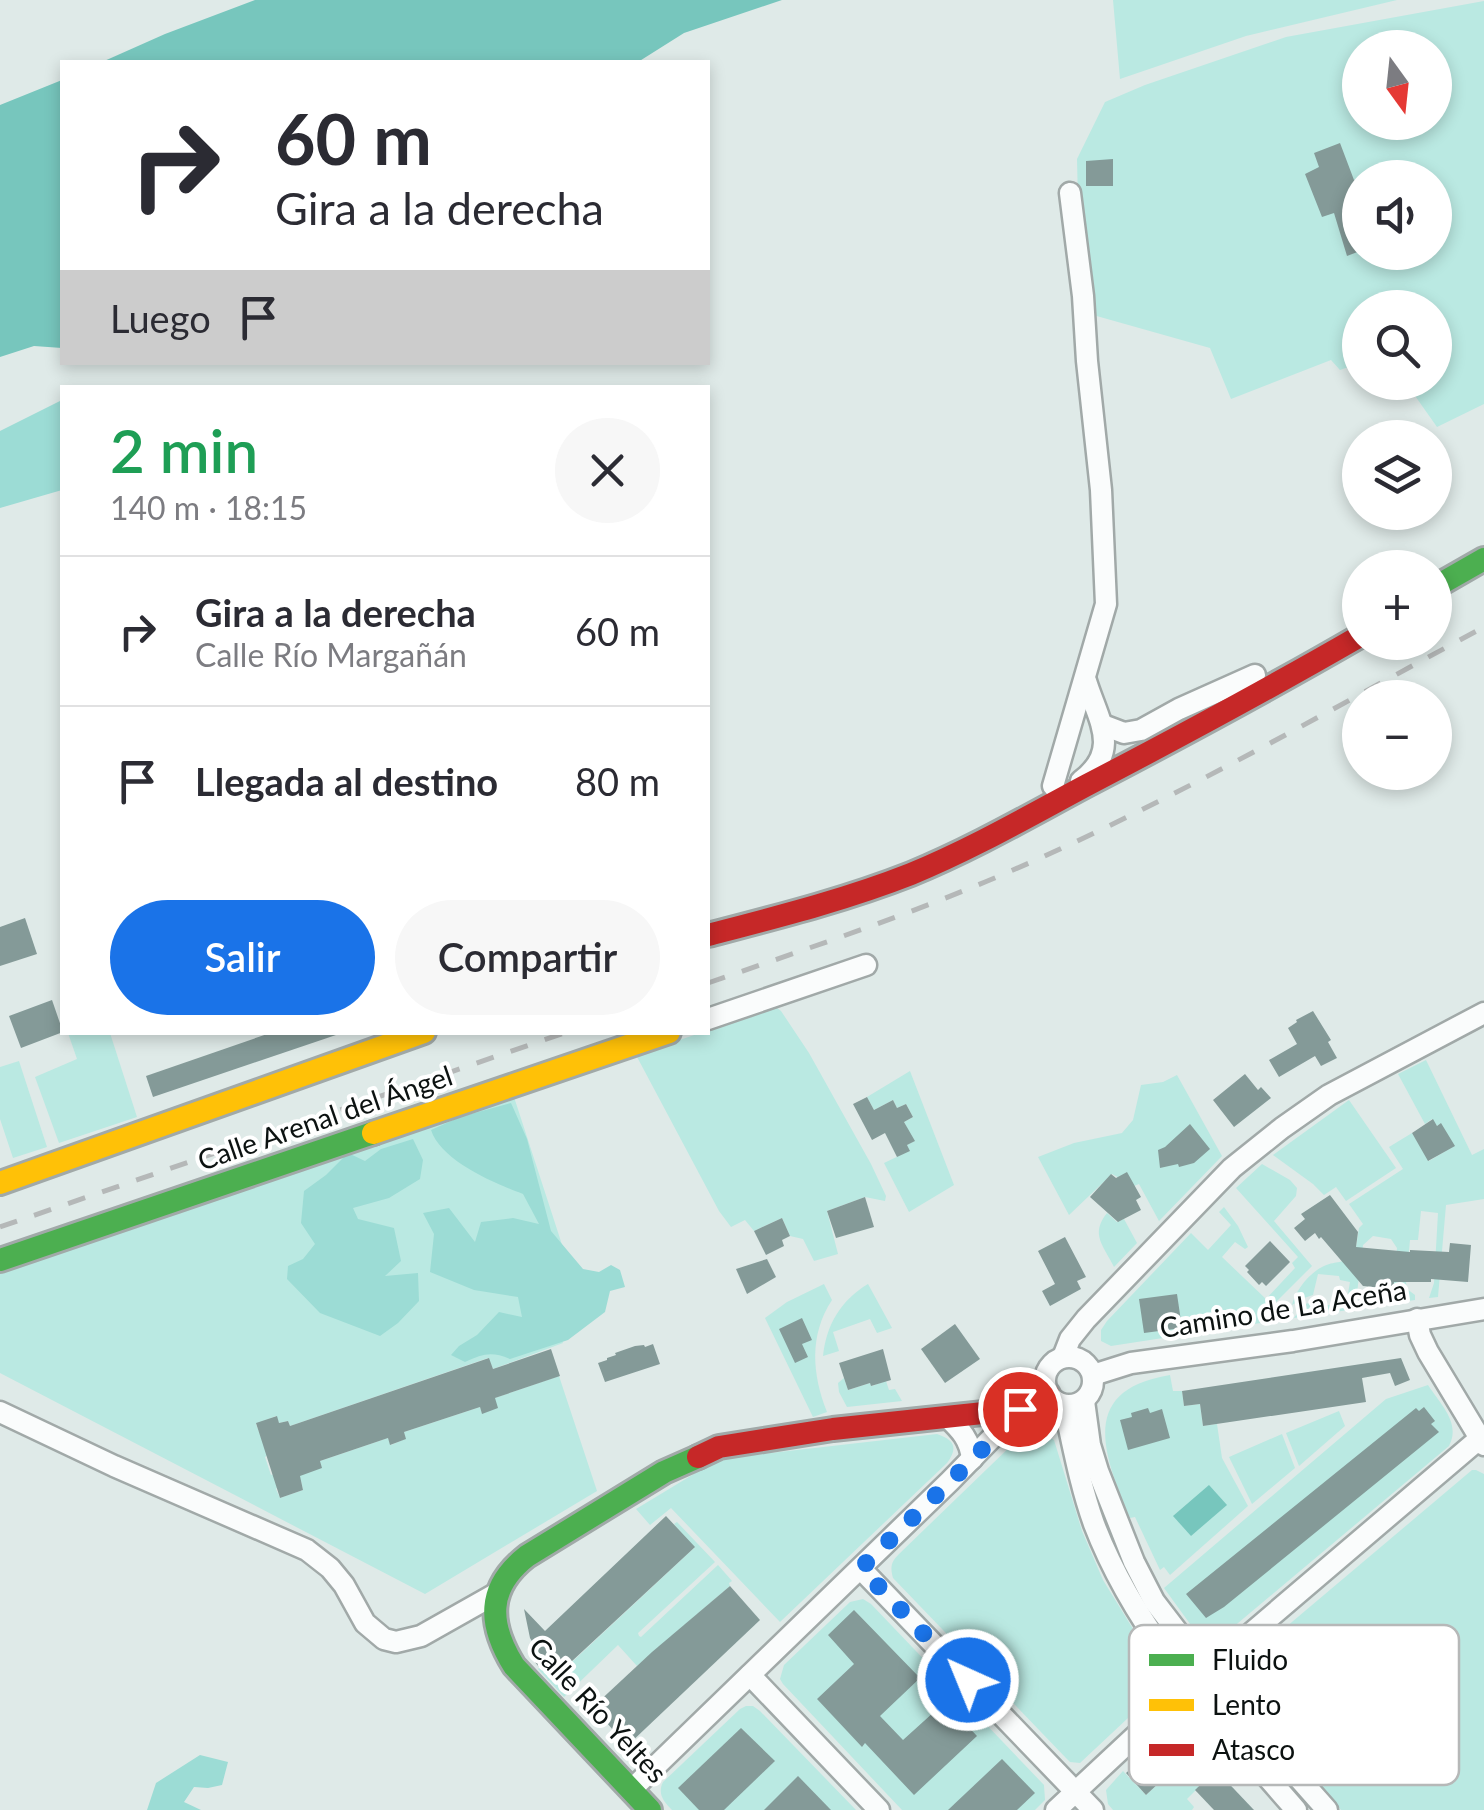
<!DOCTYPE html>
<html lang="es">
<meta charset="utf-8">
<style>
body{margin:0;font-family:Lato,sans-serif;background:#f7f7f7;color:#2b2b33;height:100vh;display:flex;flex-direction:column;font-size:38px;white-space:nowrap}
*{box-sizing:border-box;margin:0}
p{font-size:32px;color:#7c7c81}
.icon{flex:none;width:55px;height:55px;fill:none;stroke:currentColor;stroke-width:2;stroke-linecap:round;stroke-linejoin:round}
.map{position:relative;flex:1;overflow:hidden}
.drawer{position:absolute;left:60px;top:385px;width:650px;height:650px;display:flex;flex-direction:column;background:#fff;border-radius:0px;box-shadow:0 5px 15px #0003}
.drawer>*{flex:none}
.hud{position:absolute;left:60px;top:60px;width:650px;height:305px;border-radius:0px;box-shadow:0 5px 15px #0003;background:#fff;color:#2b2b33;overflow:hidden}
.needle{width:65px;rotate:165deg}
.controls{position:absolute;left:1342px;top:30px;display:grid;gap:20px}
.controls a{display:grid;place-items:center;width:110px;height:110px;border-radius:50%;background:#fff;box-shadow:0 5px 15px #0003;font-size:50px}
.pin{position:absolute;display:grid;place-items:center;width:85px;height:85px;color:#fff;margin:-42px;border:5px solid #fff;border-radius:50%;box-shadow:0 2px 10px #0007}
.me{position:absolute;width:110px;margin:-55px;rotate:316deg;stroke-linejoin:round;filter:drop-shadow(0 0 8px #0008)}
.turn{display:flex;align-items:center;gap:35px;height:210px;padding:0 50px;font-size:45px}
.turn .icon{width:130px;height:130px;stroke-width:2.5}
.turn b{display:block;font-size:70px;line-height:85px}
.then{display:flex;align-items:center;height:95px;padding:0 50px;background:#0003;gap:20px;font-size:38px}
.round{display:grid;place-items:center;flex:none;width:105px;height:105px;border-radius:52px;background:#f7f7f7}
.summary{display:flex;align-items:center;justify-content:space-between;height:170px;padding:0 50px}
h1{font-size:60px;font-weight:600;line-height:75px;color:#1e9e55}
.primary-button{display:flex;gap:20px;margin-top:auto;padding:20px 50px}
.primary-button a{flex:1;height:115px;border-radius:60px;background:#1a73e8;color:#fff;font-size:40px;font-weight:600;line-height:115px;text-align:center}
.primary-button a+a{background:#f7f7f7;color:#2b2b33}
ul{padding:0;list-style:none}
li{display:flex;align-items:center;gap:30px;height:150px;padding:0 50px;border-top:2px solid #e1e1e2}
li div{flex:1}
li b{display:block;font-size:38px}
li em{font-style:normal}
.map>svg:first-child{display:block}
.green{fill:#bae9e2;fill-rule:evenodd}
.forest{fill:#9cdcd5}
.water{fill:#77c6bd}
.building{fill:#849a98}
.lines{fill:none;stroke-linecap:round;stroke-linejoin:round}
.street-casing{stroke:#a1a9a8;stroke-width:25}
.fast-casing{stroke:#a1a9a8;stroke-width:28}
.slow-casing{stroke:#a1a9a8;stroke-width:28}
.jam-casing{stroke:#a1a9a8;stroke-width:28}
.street{stroke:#fafcfc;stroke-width:20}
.fast{stroke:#4caf50;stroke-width:22}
.slow{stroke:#ffc107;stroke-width:22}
.jam{stroke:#c62828;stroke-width:22}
.rail{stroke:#b5b8b8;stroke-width:5;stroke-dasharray:18 18;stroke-linecap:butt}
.route{stroke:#1a73e8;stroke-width:18;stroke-dasharray:0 32.4}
.labels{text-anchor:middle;stroke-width:8;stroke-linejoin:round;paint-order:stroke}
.street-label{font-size:28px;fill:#0c1211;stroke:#fff}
.key{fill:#fff;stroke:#b6b8b8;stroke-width:2.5}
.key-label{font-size:28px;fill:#0c1211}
</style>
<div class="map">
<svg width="1484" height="1810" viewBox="0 0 1484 1810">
<rect width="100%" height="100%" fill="#dfeae8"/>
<g class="green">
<path d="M1113 0H1397L1246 36 1120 79Z"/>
<path d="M1484 1V404L1437 427 1406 383 1435 382V308H1360V363L1340 370 1331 360 1231 399 1210 348 1086 313 1079 246 1077 159 1105 102 1145 85 1286 37ZM1360 48H1435V122H1360ZM1360 178H1435V252H1360Z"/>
<path d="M776 1007 781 1011 809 1053 871 1164 886 1196 885 1201 865 1197 827 1211 838 1254 814 1261 803 1239 790 1236 782 1218 754 1231 745 1220 731 1227 719 1211 636 1055 700 1033 708 1032V1030Z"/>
<path d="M68 1033H110L137 1117 59 1143 35 1077 77 1059Z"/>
<path d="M1426 1060 1472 1155 1484 1149V1199L1446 1205 1438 1297 1429 1298 1434 1283 1438 1213 1421 1211 1418 1240H1410L1406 1283 1407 1289 1415 1295V1300L1380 1305 1379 1297 1388 1295 1389 1289 1393 1288 1397 1248 1391 1239 1373 1236 1363 1245 1355 1309 1294 1318 1303 1305 1314 1301V1305H1346L1350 1282 1340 1280 1339 1276 1318 1274 1313 1295 1301 1299 1292 1305C1295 1291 1310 1272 1324 1266 1338 1260 1341 1265 1355 1254L1359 1228 1363 1224 1349 1204 1403 1169 1389 1147 1412 1133 1429 1161 1454 1146 1441 1124 1437 1126 1432 1119 1425 1124 1398 1074Z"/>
<path d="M19 1061 47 1147 13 1158 0 1119V1067Z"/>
<path d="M910 1071 954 1185 909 1212 884 1163 909 1151 907 1145 914 1141 904 1122 913 1117 906 1104 897 1108 893 1100 874 1110 867 1097Z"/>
<path d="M1177 1075 1222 1156 1159 1221 1139 1184 1134 1186 1112 1174 1069 1215 1038 1157 1074 1143 1122 1133 1133 1120 1141 1085 1163 1082Z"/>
<path d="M514 1097 581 1303 555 1322 563 1343 493 1369 488 1358 290 1426 288 1421 279 1423 276 1416 256 1424 268 1455 265 1457 271 1475 279 1473 282 1481 276 1489 280 1498 303 1490 301 1481 289 1476 321 1468 320 1461 388 1438 391 1445 405 1439 404 1432 480 1407 482 1413 495 1398 559 1376 597 1491 425 1594 0 1373V1270Z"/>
<path d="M1349 1100 1396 1168 1346 1201 1336 1187 1324 1195 1313 1184 1273 1155Z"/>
<path d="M1262 1164 1290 1180 1297 1188 1296 1196 1274 1221 1312 1266 1262 1316 1267 1322 1111 1346 1101 1341V1330L1107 1321 1191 1233 1208 1250 1231 1225 1219 1212 1224 1207 1238 1226 1248 1247 1245 1249 1235 1242 1222 1257 1266 1299 1295 1268 1292 1263 1298 1257 1236 1188Z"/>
<path d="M1107 1213 1117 1222 1124 1219 1137 1243 1114 1267C1103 1245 1090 1234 1107 1213Z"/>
<path d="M824 1284 832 1300C809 1335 812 1374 827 1412L813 1417 765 1318 787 1302Z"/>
<path d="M868 1284 892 1328 877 1333 870 1319 833 1332 839 1351 823 1356C826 1325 841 1300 868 1284Z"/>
<path d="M1170 1375 1173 1391H1182L1184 1406 1200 1404 1203 1426 1217 1424 1222 1458 1248 1506 1170 1575 1164 1567 1160 1570 1135 1517 1130 1518C1103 1454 1078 1390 1170 1375Z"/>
<path d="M844 1378 848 1390 870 1383 872 1386 886 1381 889 1390 895 1389 902 1401 847 1407 839 1392 838 1383Z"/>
<path d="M1428 1385C1441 1405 1461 1423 1449 1446L1219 1639 1209 1643 1201 1639 1164 1588 1386 1399Z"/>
<path d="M1339 1411 1345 1426 1299 1466 1286 1433Z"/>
<path d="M1029 1432H1040L1054 1440 1082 1531 1103 1580 1160 1673 1162 1680 1159 1689 1080 1763 1070 1762 1066 1758 893 1578C890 1567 891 1562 899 1554L1021 1436Z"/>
<path d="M937 1434C955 1440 958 1448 947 1463L780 1622 671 1508 650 1525 636 1509 707 1466 728 1458Z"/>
<path d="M1282 1434 1295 1468 1252 1504 1229 1457Z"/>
<path d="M1472 1470H1476L1484 1474V1810H1341L1237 1687 1233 1682 1234 1671Z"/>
<path d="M677 1522 715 1562 638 1633 639 1636 641 1637 718 1565 732 1581 729 1583 730 1586 637 1666 618 1645 564 1697 538 1669 545 1662 558 1675 694 1548 674 1524Z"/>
<path d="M863 1599 871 1604 1044 1785 1045 1800 1035 1810H902L783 1684 780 1679 784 1665 850 1602Z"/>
<path d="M746 1706H753L760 1711 856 1810H672C664 1802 657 1794 663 1782L740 1709Z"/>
<path d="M1183 1715C1204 1715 1219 1744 1232 1759L1216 1770 1187 1799 1194 1807 1192 1810H1113L1108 1804 1106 1790 1123 1771 1146 1795 1187 1758 1164 1732Z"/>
</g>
<g class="forest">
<path d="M62 400V490L0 508V431Z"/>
<path d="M511 1103 527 1139 551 1231 583 1269 599 1272 611 1265 620 1270 625 1287 610 1291 605 1312 568 1340 510 1359C491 1351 483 1354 465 1362L451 1355 459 1346 477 1335 499 1312 522 1317 518 1297 474 1290 430 1272 434 1234 423 1213 449 1208 475 1242 481 1222 513 1218 539 1224 523 1194C494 1183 441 1161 431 1130L460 1117Z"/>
<path d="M413 1139 423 1160 420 1179 389 1198 353 1208 358 1219 394 1228 401 1261 385 1276 418 1273 419 1301 398 1323 380 1336 320 1313 287 1279 288 1266 303 1259 315 1244 301 1223 304 1191 326 1175 348 1153 365 1161 381 1149Z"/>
<path d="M200 1755 228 1762 222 1785 208 1788 194 1787 184 1802 201 1810H147L156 1783Z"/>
</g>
<g class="water">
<path d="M255 0H782L684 33 638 62H102L165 34Z"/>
<path d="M62 80V348L34 346 0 357V105Z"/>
<path d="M1209 1485 1227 1505 1191 1536 1173 1516Z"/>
</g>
<g class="building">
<path d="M1340 143 1354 180 1360 178V251L1347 256 1334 213 1322 217 1305 174 1319 167 1314 153Z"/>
<path d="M1113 159V186H1086V161Z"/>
<path d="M25 918 37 954 0 966V927Z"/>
<path d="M52 1000 63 1032 21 1048 9 1016Z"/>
<path d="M1313 1011 1331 1040 1328 1042 1337 1058 1321 1066 1315 1056 1279 1077 1269 1060 1297 1044 1288 1028 1297 1022 1296 1020Z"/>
<path d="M273 1032H335L336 1035 153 1097 146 1076Z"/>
<path d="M1245 1074 1258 1090 1261 1087 1271 1098 1234 1127 1213 1100Z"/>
<path d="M867 1097 874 1110 893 1100 897 1108 906 1104 913 1117 904 1122 915 1141 907 1145 910 1151 897 1157 885 1133 872 1140 853 1104Z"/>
<path d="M1433 1119 1437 1126 1441 1123 1455 1146 1428 1161 1412 1133Z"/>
<path d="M1190 1124 1210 1149 1194 1163 1179 1167 1178 1164 1160 1168 1158 1150 1165 1147Z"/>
<path d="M1127 1172 1141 1197 1136 1200 1141 1210 1118 1222 1090 1197 1111 1174 1116 1178Z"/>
<path d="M1330 1195 1358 1232 1356 1247 1410 1252V1250L1449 1252 1450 1243 1471 1245 1468 1282 1431 1279V1282H1394L1393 1289 1363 1286 1321 1237 1319 1239 1315 1233 1305 1241 1294 1228 1305 1219 1301 1214Z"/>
<path d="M865 1197 874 1227 836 1238 827 1211Z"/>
<path d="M782 1218 790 1236 782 1240 784 1246 766 1255 754 1231Z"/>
<path d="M1065 1237 1086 1277 1077 1281 1081 1289 1050 1306 1042 1291 1055 1284 1038 1251Z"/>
<path d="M1270 1241 1290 1262 1266 1286 1262 1282 1259 1285 1247 1272 1249 1270 1245 1266Z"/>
<path d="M767 1259 776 1277 747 1294 736 1269Z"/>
<path d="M1177 1294 1182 1328 1144 1333 1139 1299Z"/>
<path d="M802 1318 812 1340 802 1344 808 1357 795 1363 779 1329Z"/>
<path d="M955 1324 980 1359 945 1383 921 1349Z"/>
<path d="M653 1344 660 1364 605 1382 598 1363 607 1360V1358L616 1355 615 1353 635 1346 644 1345 645 1347Z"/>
<path d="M551 1349 560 1376 495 1398 498 1408 482 1414 480 1407 404 1432 406 1439 390 1445 388 1438 320 1461 322 1468 300 1476 303 1490 280 1498 256 1423 277 1416 279 1423 288 1421 290 1426 489 1358 493 1369Z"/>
<path d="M883 1349 891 1380 871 1386 870 1383 848 1390 839 1363Z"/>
<path d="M1401 1358 1410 1380 1395 1386 1390 1373 1362 1378 1366 1402 1203 1426 1200 1404 1184 1406 1182 1391Z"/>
<path d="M1424 1407 1435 1421 1431 1424 1439 1432 1224 1607 1206 1618 1186 1594 1416 1408 1419 1411Z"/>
<path d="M1148 1408 1150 1413 1162 1409 1170 1438 1128 1450 1120 1420 1132 1417 1131 1413Z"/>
<path d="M666 1516 695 1547 557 1675 545 1662 539 1667 529 1655 536 1648 530 1638 524 1609 545 1631Z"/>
<path d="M730 1586 760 1620 627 1746 593 1707 652 1652Z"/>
<path d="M854 1610 920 1678 880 1716 903 1740 945 1702 977 1736 914 1795 865 1743 862 1747 817 1699 854 1664 828 1635Z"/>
<path d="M741 1728 775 1761 724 1810H699L678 1788Z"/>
<path d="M1167 1736 1187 1757 1146 1795 1126 1773Z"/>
<path d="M1002 1759 1035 1793 1017 1810H948Z"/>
<path d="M1216 1770 1254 1810H1214L1195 1790Z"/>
<path d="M798 1776 831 1810H764Z"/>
</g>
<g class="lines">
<defs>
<g id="street">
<path d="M1103 725 1124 733 1141 730 1179 709 1255 675"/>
<path d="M1081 781C1122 750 1098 720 1086 681"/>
<path d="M1053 786 1106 604 1101 490 1087 361 1083 296 1070 193"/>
<path d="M708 1019 866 965"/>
<path d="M1417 1319 1420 1335 1428 1352 1484 1445"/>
<circle cx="1069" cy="1381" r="24"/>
<path d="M1063 1357 1070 1339 1086 1319 1232 1168 1282 1128 1329 1095 1484 1013"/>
<path d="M1093 1375 1131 1363 1293 1341 1484 1309"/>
<path d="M1084 1401 1090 1445 1098 1471 1134 1562 1154 1601 1233 1704 1327 1810"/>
<path d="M1064 1405C1073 1445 1080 1485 1094 1524 1137 1636 1219 1721 1296 1810"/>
<path d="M0 1412 114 1466 307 1550 330 1568 344 1585 365 1623 384 1639 396 1642 421 1636 499 1592"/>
<path d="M947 1417C961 1430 970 1440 972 1459"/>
<path d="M861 1569 1093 1810"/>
<path d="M750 1675 879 1810"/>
<path d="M631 1790 950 1481 1020 1409"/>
<path d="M1056 1810 1189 1686 1479 1439"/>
</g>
<g id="fast">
<path d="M1435 587 1484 559"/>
<path d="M0 1260 373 1133"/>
<path d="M650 1810 514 1666C488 1624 486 1588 527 1556L664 1472 698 1457"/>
</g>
<g id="slow">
<path d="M373 1133 669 1032"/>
<path d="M0 1183 424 1032"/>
</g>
<g id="jam">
<path d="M708 935C777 917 845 900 911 874 972 849 1029 816 1087 785 1179 737 1270 688 1360 636"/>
<path d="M698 1457 719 1447 833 1429 1020 1409 1048 1394"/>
</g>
</defs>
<use href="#street" class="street-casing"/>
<use href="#fast" class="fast-casing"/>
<use href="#slow" class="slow-casing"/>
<use href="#jam" class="jam-casing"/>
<use href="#street" class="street"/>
<use href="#fast" class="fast"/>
<use href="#slow" class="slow"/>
<use href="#jam" class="jam"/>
<g class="rail">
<path d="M708 983C800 951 894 920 985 882 1157 810 1320 715 1484 627"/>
<path d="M0 1227 567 1032"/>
</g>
</g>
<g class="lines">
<path class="route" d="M968 1680 861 1568 972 1460 1020 1409"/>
</g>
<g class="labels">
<g class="street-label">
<text transform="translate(325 1118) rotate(-19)" y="10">Calle Arenal del Ángel</text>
<text transform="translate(1283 1309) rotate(-9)" y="10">Camino de La Aceña</text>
<text transform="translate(598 1710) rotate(47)" y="10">Calle Río Yeltes</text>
</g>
</g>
<rect x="1129" y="1625" width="330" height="160" rx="15" class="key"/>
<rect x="1149" y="1654" width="45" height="12" fill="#4caf50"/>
<rect x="1149" y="1699" width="45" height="12" fill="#ffc107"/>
<rect x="1149" y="1744" width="45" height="12" fill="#c62828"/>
<g class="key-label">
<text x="1212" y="1670">Fluido</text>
<text x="1212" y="1715">Lento</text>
<text x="1212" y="1760">Atasco</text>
</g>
</svg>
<div class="controls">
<a><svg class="needle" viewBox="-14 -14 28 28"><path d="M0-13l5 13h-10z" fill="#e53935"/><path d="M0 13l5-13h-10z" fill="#7c7c81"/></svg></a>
<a><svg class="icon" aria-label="sound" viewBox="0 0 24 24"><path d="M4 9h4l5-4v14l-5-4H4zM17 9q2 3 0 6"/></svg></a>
<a><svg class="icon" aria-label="search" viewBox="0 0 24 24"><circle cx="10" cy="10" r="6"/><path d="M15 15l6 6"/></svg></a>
<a><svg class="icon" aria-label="layers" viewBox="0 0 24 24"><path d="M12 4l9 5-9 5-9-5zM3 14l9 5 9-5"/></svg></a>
<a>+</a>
<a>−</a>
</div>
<div class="pin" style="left:1020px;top:1409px;background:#d93025"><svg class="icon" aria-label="arrive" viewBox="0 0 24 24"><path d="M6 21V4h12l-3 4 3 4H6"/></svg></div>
<svg class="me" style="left:968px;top:1680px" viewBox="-20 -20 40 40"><circle r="17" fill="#1a73e8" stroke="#fff" stroke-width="3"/><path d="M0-11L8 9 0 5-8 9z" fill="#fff"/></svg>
<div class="hud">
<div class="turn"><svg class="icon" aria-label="right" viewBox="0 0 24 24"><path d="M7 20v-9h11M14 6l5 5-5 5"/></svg><div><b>60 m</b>Gira a la derecha</div></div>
<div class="then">Luego<svg class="icon" aria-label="arrive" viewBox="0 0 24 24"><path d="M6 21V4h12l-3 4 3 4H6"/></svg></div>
</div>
<section class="drawer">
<div class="summary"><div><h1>2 min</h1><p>140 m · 18:15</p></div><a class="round"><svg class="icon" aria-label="close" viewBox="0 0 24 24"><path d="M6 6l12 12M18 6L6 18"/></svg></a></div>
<ul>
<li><svg class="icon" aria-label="right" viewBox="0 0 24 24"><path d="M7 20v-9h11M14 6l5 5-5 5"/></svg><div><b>Gira a la derecha</b><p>Calle Río Margañán</p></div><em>60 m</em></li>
<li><svg class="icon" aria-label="arrive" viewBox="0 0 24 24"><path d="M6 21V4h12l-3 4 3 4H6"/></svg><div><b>Llegada al destino</b></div><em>80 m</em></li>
</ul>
<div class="primary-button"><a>Salir</a><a>Compartir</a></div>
</section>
</div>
